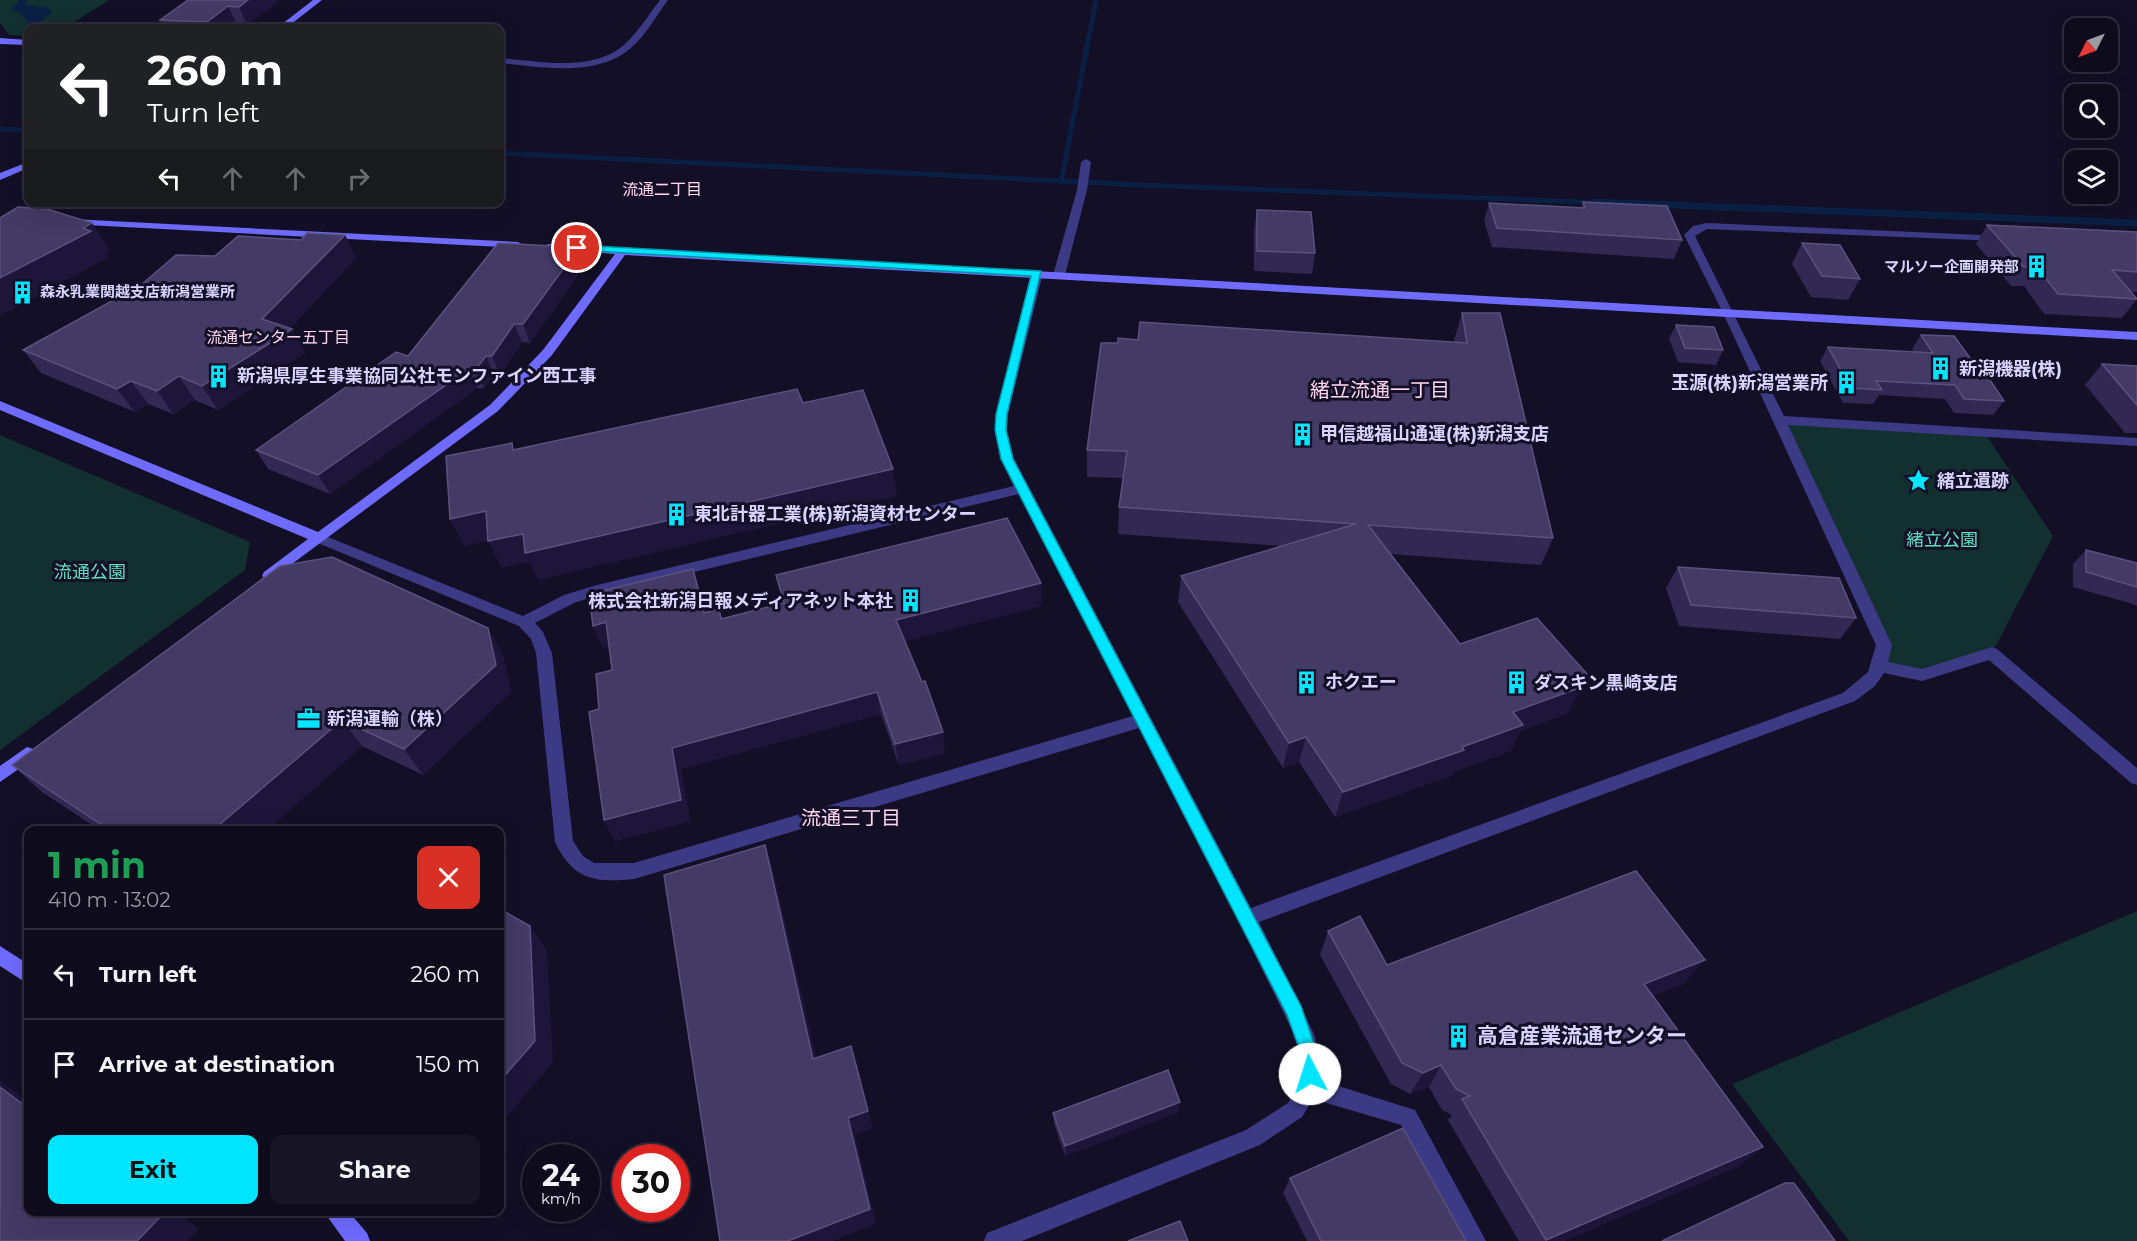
<!DOCTYPE html>
<meta charset="utf-8">
<style>
body{margin:0;font-family:Montserrat,"Noto Sans JP",sans-serif;background:#171425;color:#f1f3f6;height:100vh;display:flex;flex-direction:column;font-size:22px;white-space:nowrap}
*{box-sizing:border-box;margin:0}
p{font-size:20px;color:#9b9ba3}
.icon{flex:none;width:33px;height:33px;fill:none;stroke:currentColor;stroke-width:2;stroke-linecap:round;stroke-linejoin:round}
.map{position:relative;flex:1;overflow:hidden}
.panel{position:absolute;left:24px;top:826px;width:480px;height:390px;display:flex;flex-direction:column;background:#0e0b1c;border-radius:12px;box-shadow:0 6px 24px #0002,0 0 0 2px #2e2b3b}
.panel>*{flex:none}
.hud{position:absolute;left:24px;top:24px;width:480px;height:183px;border-radius:12px;box-shadow:0 6px 24px #0002,0 0 0 2px #2e2b3b;background:#202124;color:#fff;overflow:hidden}
.needle{width:39px;rotate:228deg}
.controls{position:absolute;left:2064px;top:18px;display:grid;gap:12px}
.controls a{display:grid;place-items:center;width:54px;height:54px;border-radius:12px;background:#0e0b1c;box-shadow:0 6px 24px #0002,0 0 0 2px #2e2b3b;font-size:30px}
.speed{position:absolute;left:522px;top:1144px;display:flex;gap:12px;font-size:30px;font-weight:700;text-align:center}
.speed>*{display:grid;place-content:center;width:78px;height:78px;border-radius:50%;background:#0e0b1c;box-shadow:0 6px 24px #0002,0 0 0 2px #2e2b3b;line-height:1}
.speed small{font-size:15px;font-weight:400}
.speed .limit{border:9px solid #d22;background:#fff;color:#111}
.pin{position:absolute;display:grid;place-items:center;width:51px;height:51px;color:#fff;margin:-26px;border:3px solid #fff;border-radius:50%;box-shadow:0 2px 6px #0007}
.me{position:absolute;width:66px;margin:-33px;rotate:355deg;stroke-linejoin:round;filter:drop-shadow(0 0 4px #0008)}
.turn{display:flex;align-items:center;gap:21px;height:126px;padding:0 24px;font-size:27px}
.turn .icon{width:78px;height:78px;stroke-width:2.5}
.turn b{display:block;font-size:42px;line-height:51px}
.lanes{display:flex;align-items:center;height:57px;padding:0 24px;background:#0003;justify-content:center;gap:30px;direction:ltr}
.lanes .off{opacity:.35}
.round{display:grid;place-items:center;flex:none;width:63px;height:63px;border-radius:12px;background:#171425}
.head{display:flex;align-items:center;justify-content:space-between;height:102px;padding:0 24px}
h1{font-size:36px;font-weight:700;line-height:45px;color:#1e9e55}
.action{display:flex;gap:12px;margin-top:auto;padding:12px 24px}
.action a{flex:1;height:69px;border-radius:12px;background:#00e5ff;color:#111;font-size:24px;font-weight:700;line-height:69px;text-align:center}
.action a+a{background:#171425;color:#f1f3f6}
ul{padding:0;list-style:none}
li{display:flex;align-items:center;gap:18px;height:90px;padding:0 24px;border-top:2px solid #2e2b3b}
li div{flex:1}
li b{display:block;font-size:22px}
li em{font-style:normal}
.map>svg:first-child{display:block}
.green{fill:#12302f}
.water{fill:#0a1f44}
.lines{fill:none;stroke-linecap:round;stroke-linejoin:round}
.stream-far1{stroke:#0a1f44;stroke-width:5}
.stream{stroke:#0a1f44;stroke-width:7}
.street{fill:#3d3a85;fill-rule:evenodd}
.secondary{fill:#6f6bff;fill-rule:evenodd}
.wall{fill:#312854}
.shaded-wall{fill:#1d163a}
.building{fill:#433a66;stroke:#5a527e;stroke-width:1.5}
.route{fill:#00e5ff;stroke:#0095a6;stroke-width:1.5}
.labels{text-anchor:middle;stroke-width:6;stroke-linejoin:round;paint-order:stroke}
.far-poi-label{font-size:15px;font-weight:bold;fill:#d9d4ff;stroke:#130f26;text-anchor:end}
.far-neighbourhood-label{font-size:16px;fill:#ffd6f0;stroke:#130f26}
.poi-label{font-size:18px;font-weight:bold;fill:#d9d4ff;stroke:#130f26;text-anchor:start}
.park-label{font-size:18px;fill:#5fe0c0;stroke:#130f26}
.neighbourhood-label{font-size:20px;fill:#ffd6f0;stroke:#130f26}
.near-poi-label{font-size:21px;font-weight:bold;fill:#d9d4ff;stroke:#130f26;text-anchor:start}
</style>
<div class="map">
<svg width="2137" height="1241" viewBox="0 0 2137 1241">
<rect width="100%" height="100%" fill="#130f26"/>
<g class="green">
<path d="M0 0H109L65 28H28V36L9 35 0 23Z"/>
<path d="M1782 420 1985 433 2053 536 1992 653 1922 675 1881 666 1884 645Z"/>
<path d="M0 435 250 542 245 570 0 750Z"/>
<path d="M2137 911V1241H1849L1732 1084Z"/>
</g>
<path class="water" d="M18 0H27L25 5 45 7 53 12 41 21 42 25 32 26 20 13 11 9 18 3Z"/>
<g class="lines">
<g class="stream-far1">
<path d="M0 129 28 130"/>
<path d="M500 153 1143 185 1633 204"/>
<path d="M1061 182 1096 0"/>
</g>
<path class="stream" d="M1594 202 2137 223"/>
<g class="street">
<path d="M660 0H668C656 16 646 35 631 48 596 78 541 67 500 63V58C540 61 593 73 625 44 639 31 649 14 660 0Z"/>
<path d="M1086 159 1091 162 1087 190 1065 275 1059 278 1053 275 1077 190 1081 162Z"/>
<path d="M1707 223 2004 236V240L2000 241 1707 229 1695 236 1784 416 2137 438V446L1788 425 1892 645 1888 662 1922 669 1992 647 1997 649 2137 768V785L2131 783 1989 660 1922 681 1884 673 1875 686 1855 701 1259 922 1314 1034 1321 1061 1319 1080 1415 1110 1486 1241H1463L1401 1125 1313 1099 1302 1117 1260 1145 1022 1241H984L987 1233 1246 1130 1288 1103 1298 1084 1301 1061 1295 1036 1240 924 1139 728 634 879C595 883 573 880 555 842L536 653 531 639 519 626 313 541 311 538 318 533 323 535 523 616 564 595 597 585 1014 486C1002 462 994 442 996 414L1031 273 1033 271H1041L1043 273 1008 414 1007 430 1014 459 1251 908 1843 693 1868 672 1876 645 1724 315 1684 235 1693 226ZM1019 494 1133 716 634 863H594L583 856 573 841 552 653 543 632 535 623 574 603 598 595Z"/>
</g>
<g class="secondary">
<path d="M313 0H322L286 28H277Z"/>
<path d="M0 38 28 40V45L0 44Z"/>
<path d="M28 162V168L0 180V173Z"/>
<path d="M72 219 518 242 523 245 518 248 68 224V220Z"/>
<path d="M548 244 2137 332V340L625 255 552 355 498 411 269 581 262 576 264 572 308 539 0 410V401L318 532 490 405 543 350 615 254 544 249 543 247Z"/>
<path d="M27 747 33 749 35 754 33 759 0 782V766Z"/>
<path d="M0 946 28 964V984L0 966Z"/>
<path d="M324 1212H349L367 1233 370 1241H345Z"/>
</g>
</g>
<g class="wall">
<path d="M188 0 278 2 247 25 237 24 231 28H165L160 20Z"/>
<path d="M1583 202 1682 240 1674 259 1492 247 1484 221 1489 203 1581 208Z"/>
<path d="M1257 210 1315 253 1312 274 1254 271V230Z"/>
<path d="M1987 225 2137 232V292H2131L2137 299 2122 318 2044 314 2024 286H2011L1976 244Z"/>
<path d="M345 235 356 258 289 329H292L305 353 218 410 195 400 173 414 148 404 135 412 41 373 23 350 215 256 301 240Z"/>
<path d="M1802 243 1860 279 1848 300 1811 297 1792 264Z"/>
<path d="M568 247 570 254H574L580 272 530 343 522 342 500 375 494 374 484 388H477L330 494 268 469 256 450 408 356Z"/>
<path d="M1462 313 1553 538 1541 565 1390 554 1460 644 1587 674 1568 713 1520 731 1511 751 1455 771 1453 775 1335 817 1299 762 1283 768 1178 602 1181 576 1281 546 1118 534 1119 507 1123 478 1087 477V450L1118 343 1138 340 1455 342 1454 340Z"/>
<path d="M1676 325 1723 350 1716 365 1678 362 1669 339Z"/>
<path d="M1921 335 1981 373 2004 401 1993 415 1954 413 1945 399 1879 395 1873 404 1843 403 1820 361 1828 347 1914 352 1912 349Z"/>
<path d="M2102 364 2137 366V433H2125L2085 385Z"/>
<path d="M2086 550 2137 563V606L2133 604 2073 587V564Z"/>
<path d="M1678 567 1856 618 1840 639 1679 626 1666 588Z"/>
<path d="M701 591 706 612 719 609 722 618 1041 606 905 641 945 753 899 765 881 714 681 769 690 821 615 841 604 820 599 709 612 670 609 646 603 648 593 626Z"/>
<path d="M503 655 511 692 423 775 362 746 266 831H101L42 792 12 765Z"/>
<path d="M1328 931 1387 965 1684 983 1653 996 1763 1147 1739 1166 1564 1241H1519L1448 1120 1452 1115 1442 1110 1429 1087 1410 1094 1391 1084 1320 955Z"/>
<path d="M1178 1112 1065 1156 1054 1124 1053 1113Z"/>
<path d="M1290 1178 1466 1241H1307L1283 1193Z"/>
</g>
<g class="shaded-wall">
<path d="M248 0H277L278 2 247 25 239 7Z"/>
<path d="M228 6 237 24 231 28H211L207 22Z"/>
<path d="M92 223 110 250 105 252 109 257 0 316V278Z"/>
<path d="M345 235 356 258 283 335 292 329 305 353 218 410 202 386 262 319Z"/>
<path d="M568 247 571 258 574 254 580 272 530 343 523 324 563 254Z"/>
<path d="M514 324 522 342 500 375 492 356Z"/>
<path d="M486 356 494 374 484 388 476 369Z"/>
<path d="M469 369 477 388 330 494 318 475Z"/>
<path d="M179 376 195 400 173 414 157 391Z"/>
<path d="M131 381 148 404 135 412 117 389Z"/>
<path d="M893 469 897 496 538 580 530 562 501 568 488 541Z"/>
<path d="M486 511 500 538 464 546 450 519Z"/>
<path d="M693 569 701 591 712 635 704 613Z"/>
<path d="M1041 583V606L900 643 896 620Z"/>
<path d="M606 622 616 644 603 648 593 626Z"/>
<path d="M488 628 503 655 511 692 423 775 404 749Z"/>
<path d="M1587 674 1580 688 1582 687 1568 713 1520 731 1511 751 1455 771 1453 775 1335 817 1343 792 1462 747 1513 712 1573 677Z"/>
<path d="M877 692 881 714 681 769 690 821 615 841 604 820 672 748Z"/>
<path d="M342 720 362 746 266 831H212Z"/>
<path d="M943 732 945 753 899 765 895 744Z"/>
<path d="M1306 737 1299 762 1283 768 1289 743Z"/>
<path d="M765 845 772 866 821 1077 813 1059Z"/>
<path d="M530 926 547 950 553 1062 500 1125V1081Z"/>
<path d="M1705 960 1684 983 1626 1007 1644 984Z"/>
<path d="M851 1046 857 1064 873 1128 855 1135 876 1224 833 1241H788L848 1118Z"/>
<path d="M1441 1065 1429 1087 1410 1094 1423 1073Z"/>
<path d="M0 1080 28 1102V1108L0 1087Z"/>
<path d="M1180 1102 1178 1112 1065 1156V1146Z"/>
<path d="M1763 1147 1739 1166 1564 1241H1545Z"/>
<path d="M165 1212H176L199 1229 188 1241H137Z"/>
</g>
<g class="building">
<path d="M188 0H248L239 7 228 6 207 22 160 20Z"/>
<path d="M1583 202 1667 206 1682 240 1497 228 1489 203 1585 208Z"/>
<path d="M18 207 47 209 92 223 83 228 91 231 0 278V218Z"/>
<path d="M1257 210 1311 212 1315 253 1257 251Z"/>
<path d="M1987 225 2137 232V272L2112 270 2137 299 2058 294 2037 267H2024Z"/>
<path d="M307 233 345 235 262 319 292 329 202 386 179 376 157 391 131 381 117 389 23 350 141 285 176 255 215 256 238 236 301 240Z"/>
<path d="M498 243 568 247 563 254H574L523 324H514L492 356H486L476 369H469L318 475 256 450 396 352 408 356Z"/>
<path d="M1802 243 1840 245 1860 279 1822 276Z"/>
<path d="M1462 313H1500L1553 538 1368 525 1460 644 1537 618 1587 674 1573 677 1582 687 1513 712 1523 725 1462 747 1464 750 1343 792 1306 737 1289 743 1181 576 1356 524 1119 507 1127 451 1087 450 1101 343H1118V338L1138 340 1140 322 1467 343Z"/>
<path d="M1676 325 1714 327 1723 350 1685 348Z"/>
<path d="M1921 335 1954 336 1981 373 1986 374 2004 401 1964 399 1955 385 1876 381 1882 390 1851 388 1828 347 1933 353Z"/>
<path d="M2102 364 2137 366V405Z"/>
<path d="M797 389 803 403 863 390 893 469 525 553 523 534 488 541 486 511 450 519 446 456 512 443 513 450Z"/>
<path d="M1007 518 1041 583 896 620 922 682 925 681 943 732 895 744 877 692 672 748 681 800 604 820 589 712 599 709 596 674 612 670 606 622 593 626 589 594 693 569 704 613 719 609 721 619 784 603 776 575Z"/>
<path d="M2086 550 2137 563V587L2086 572Z"/>
<path d="M332 557 488 628 496 665 404 749 342 720 212 831H111L12 765 280 566Z"/>
<path d="M1678 567 1839 578 1856 618 1691 605Z"/>
<path d="M765 845 813 1059 851 1046 868 1111 848 1118 870 1209 788 1241H720L664 875Z"/>
<path d="M1636 871 1705 960 1644 984 1763 1147 1546 1240 1462 1099 1470 1096 1456 1089 1441 1065 1423 1073 1402 1063 1328 931 1360 916 1387 965Z"/>
<path d="M500 909 530 926 535 1041 500 1081Z"/>
<path d="M1168 1070 1180 1102 1065 1146 1053 1113Z"/>
<path d="M0 1087 28 1108V1212H165L137 1241H0Z"/>
<path d="M1403 1128 1466 1241H1321L1290 1178Z"/>
<path d="M1785 1183H1794L1835 1241H1662Z"/>
<path d="M1180 1221 1188 1241H1128Z"/>
</g>
<path class="route" d="M577 245 1041 271 1007 414 1006 430 1013 459 1301 1006 1320 1061 1316 1080 1310 1083 1303 1080 1299 1048 1287 1015 1001 459 995 430 996 414 1031 276 574 250 572 248Z"/>
<defs>
<symbol id="building-bare" viewBox="-9 -9 18 18"><path d="M-4-6H4V6H1V3H-1V6H-4ZM-2.5-4.3h1.7v1.8h-1.7ZM.8-4.3h1.7v1.8H.8ZM-2.5-1h1.7V.8h-1.7ZM.8-1h1.7V.8H.8Z" fill="#00e5ff" stroke="#130f26" stroke-width="2.5" paint-order="stroke"/></symbol>
<symbol id="sight-bare" viewBox="-9 -9 18 18"><path d="M0-6L1.8-2.2L6-1.7L2.9 1.2L3.7 5.4L0 3.3L-3.7 5.4L-2.9 1.2L-6-1.7L-1.8-2.2Z" fill="#00e5ff" stroke="#130f26" stroke-width="2.5" paint-order="stroke"/></symbol>
<symbol id="office-bare" viewBox="-9 -9 18 18"><path d="M-6-3h4V-5.5h4V-3h4V5H-6ZM-1-4.5V-3h2v-1.5ZM-6 0V1H6V0Z" fill="#00e5ff" stroke="#130f26" stroke-width="2.5" paint-order="stroke"/></symbol>
</defs>
<g fill-rule="evenodd">
<use href="#building-bare" x="2020" y="250" width="33" height="33"/>
<use href="#building-bare" x="6" y="276" width="33" height="33"/>
<use href="#building-bare" x="1924" y="352" width="33" height="33"/>
<use href="#building-bare" x="202" y="360" width="33" height="33"/>
<use href="#building-bare" x="1830" y="366" width="33" height="33"/>
<use href="#building-bare" x="1286" y="418" width="33" height="33"/>
<use href="#sight-bare" x="1902" y="464" width="33" height="33"/>
<use href="#building-bare" x="660" y="498" width="33" height="33"/>
<use href="#building-bare" x="894" y="584" width="33" height="33"/>
<use href="#building-bare" x="1290" y="666" width="33" height="33"/>
<use href="#building-bare" x="1500" y="666" width="33" height="33"/>
<use href="#office-bare" x="292" y="702" width="33" height="33"/>
<use href="#building-bare" x="1442" y="1020" width="33" height="33"/>
</g>
<g class="labels">
<g class="far-poi-label">
<text x="2019" y="272">マルソー企画開発部</text>
<text x="40" y="297" text-anchor="start">森永乳業関越支店新潟営業所</text>
</g>
<g class="far-neighbourhood-label">
<text x="662" y="195">流通二丁目</text>
<text x="278" y="343">流通センター五丁目</text>
</g>
<g class="poi-label">
<text x="1959" y="375">新潟機器(株)</text>
<text x="237" y="382">新潟県厚生事業協同公社モンファイン西工事</text>
<text x="1828" y="389" text-anchor="end">玉源(株)新潟営業所</text>
<text x="1320" y="440">甲信越福山通運(株)新潟支店</text>
<text x="1937" y="487">緒立遺跡</text>
<text x="694" y="520">東北計器工業(株)新潟資材センター</text>
<text x="893" y="607" text-anchor="end">株式会社新潟日報メディアネット本社</text>
<text x="1325" y="688">ホクエー</text>
<text x="1534" y="689">ダスキン黒崎支店</text>
<text x="327" y="725">新潟運輸（株）</text>
</g>
<g class="park-label">
<text x="1942" y="546">緒立公園</text>
<text x="90" y="578">流通公園</text>
</g>
<g class="neighbourhood-label">
<text x="1380" y="397">緒立流通一丁目</text>
<text x="851" y="825">流通三丁目</text>
</g>
<g class="near-poi-label">
<text x="1477" y="1043">高倉産業流通センター</text>
</g>
</g>
</svg>
<div class="controls">
<a><svg class="needle" viewBox="-14 -14 28 28"><path d="M0-13l5 13h-10z" fill="#e53935"/><path d="M0 13l5-13h-10z" fill="#9b9ba3"/></svg></a>
<a><svg class="icon" aria-label="search" viewBox="0 0 24 24"><circle cx="10" cy="10" r="6"/><path d="M15 15l6 6"/></svg></a>
<a><svg class="icon" aria-label="layers" viewBox="0 0 24 24"><path d="M12 4l9 5-9 5-9-5zM3 14l9 5 9-5"/></svg></a>
</div>
<div class="speed"><div>24<small>km/h</small></div><div class="limit">30</div></div>
<div class="pin" style="left:577px;top:248px;background:#d93025"><svg class="icon" aria-label="arrive" viewBox="0 0 24 24"><path d="M6 21V4h12l-3 4 3 4H6"/></svg></div>
<svg class="me" style="left:1310px;top:1074px" viewBox="-20 -20 40 40"><circle r="19" fill="#fff"/><path d="M0-13L10 11 0 6-10 11z" fill="#00e5ff"/></svg>
<div class="hud">
<div class="turn"><svg class="icon" aria-label="left" viewBox="0 0 24 24"><path d="M17 20v-9H6M10 6l-5 5 5 5"/></svg><div><b>260 m</b>Turn left</div></div>
<div class="lanes"><svg class="icon" aria-label="left" viewBox="0 0 24 24"><path d="M17 20v-9H6M10 6l-5 5 5 5"/></svg><svg class="icon off" aria-label="ahead" viewBox="0 0 24 24"><path d="M12 20V5M6 11l6-6 6 6"/></svg><svg class="icon off" aria-label="ahead" viewBox="0 0 24 24"><path d="M12 20V5M6 11l6-6 6 6"/></svg><svg class="icon off" aria-label="right" viewBox="0 0 24 24"><path d="M7 20v-9h11M14 6l5 5-5 5"/></svg></div>
</div>
<section class="panel">
<div class="head"><div><h1>1 min</h1><p>410 m · 13:02</p></div><a class="round" style="background:#d93025;color:#fff"><svg class="icon" aria-label="close" viewBox="0 0 24 24"><path d="M6 6l12 12M18 6L6 18"/></svg></a></div>
<ul>
<li><svg class="icon" aria-label="left" viewBox="0 0 24 24"><path d="M17 20v-9H6M10 6l-5 5 5 5"/></svg><div><b>Turn left</b></div><em>260 m</em></li>
<li><svg class="icon" aria-label="arrive" viewBox="0 0 24 24"><path d="M6 21V4h12l-3 4 3 4H6"/></svg><div><b>Arrive at destination</b></div><em>150 m</em></li>
</ul>
<div class="action"><a>Exit</a><a>Share</a></div>
</section>
</div>
